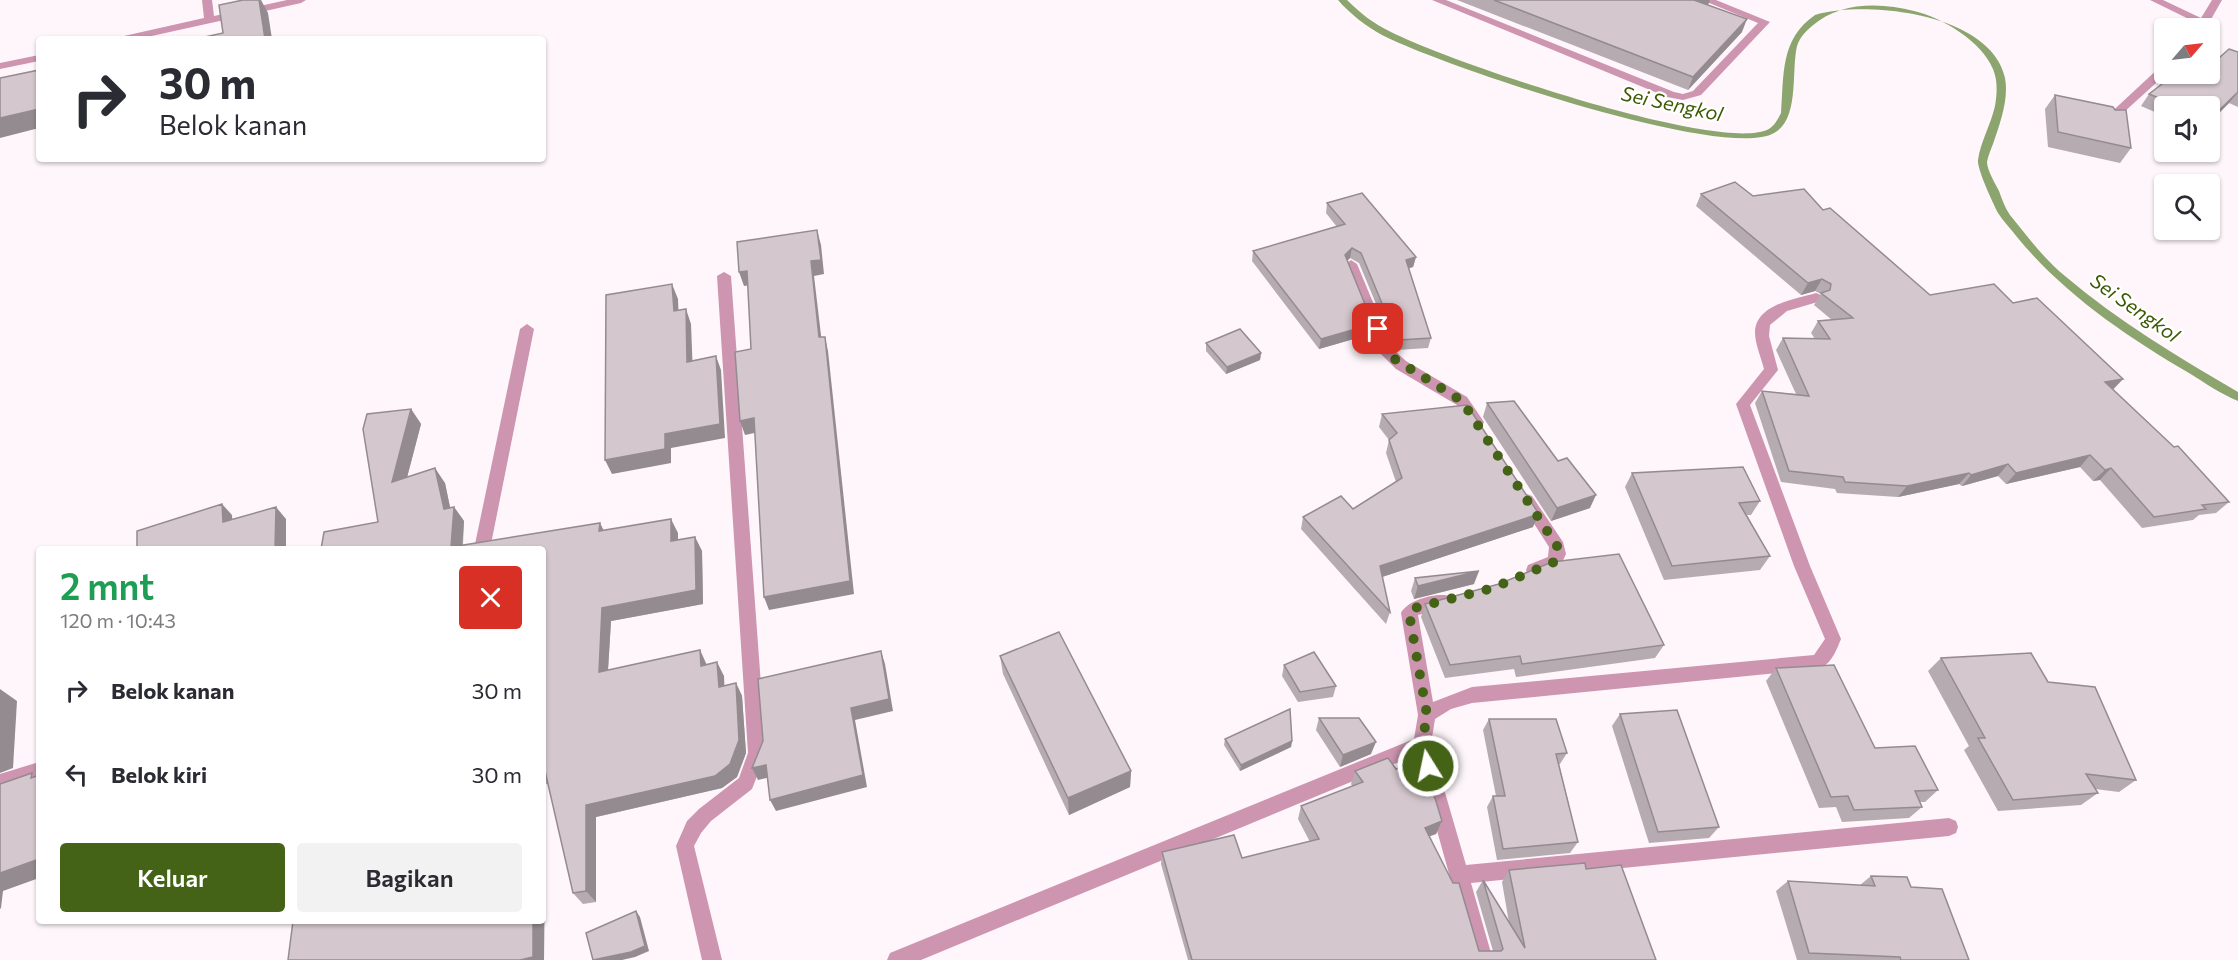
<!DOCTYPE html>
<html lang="id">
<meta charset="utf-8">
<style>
body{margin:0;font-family:Commissioner,sans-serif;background:#f2f2f3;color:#2b2b33;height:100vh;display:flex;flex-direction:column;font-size:22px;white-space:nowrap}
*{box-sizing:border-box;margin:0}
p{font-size:20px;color:#7c7c81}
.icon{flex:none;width:33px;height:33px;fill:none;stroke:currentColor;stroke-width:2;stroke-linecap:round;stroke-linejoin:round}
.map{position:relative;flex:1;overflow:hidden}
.sheet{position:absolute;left:36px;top:546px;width:510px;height:378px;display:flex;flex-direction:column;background:#fff;border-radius:6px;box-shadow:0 2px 4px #0004}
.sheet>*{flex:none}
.top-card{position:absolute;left:36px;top:36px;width:510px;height:126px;border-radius:6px;box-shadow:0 2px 4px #0004;background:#fff;color:#2b2b33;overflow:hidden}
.needle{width:39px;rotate:62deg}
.buttons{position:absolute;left:2154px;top:18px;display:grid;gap:12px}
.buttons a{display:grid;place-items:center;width:66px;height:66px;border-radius:6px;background:#fff;box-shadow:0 2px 4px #0004;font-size:30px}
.pin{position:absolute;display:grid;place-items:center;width:51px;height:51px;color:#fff;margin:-26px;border-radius:12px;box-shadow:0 3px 9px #0006}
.me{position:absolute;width:66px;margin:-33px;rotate:350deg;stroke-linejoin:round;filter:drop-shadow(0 0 4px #0008)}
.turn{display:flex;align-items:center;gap:21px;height:126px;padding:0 24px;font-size:27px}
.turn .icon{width:78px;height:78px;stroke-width:2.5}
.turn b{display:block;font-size:42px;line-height:51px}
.round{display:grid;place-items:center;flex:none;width:63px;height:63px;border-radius:6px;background:#f2f2f3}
.head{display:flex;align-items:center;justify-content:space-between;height:102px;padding:0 24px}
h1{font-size:36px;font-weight:600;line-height:45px;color:#1e9e55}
.button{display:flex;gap:12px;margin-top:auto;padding:12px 24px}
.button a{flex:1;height:69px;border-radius:6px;background:#446317;color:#fff;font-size:24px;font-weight:600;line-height:69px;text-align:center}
.button a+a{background:#f2f2f3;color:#2b2b33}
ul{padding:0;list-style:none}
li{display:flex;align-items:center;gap:18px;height:84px;padding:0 24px}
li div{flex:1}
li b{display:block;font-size:22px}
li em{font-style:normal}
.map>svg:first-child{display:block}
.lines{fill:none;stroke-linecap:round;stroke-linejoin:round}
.stream{fill:#8ca46e;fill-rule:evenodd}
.street{fill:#cd95b0;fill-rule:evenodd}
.wall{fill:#b6abb0}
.shaded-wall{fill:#948b90}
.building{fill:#d4c7cd;stroke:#948b90;stroke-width:1.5}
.route{stroke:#446317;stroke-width:10;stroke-dasharray:0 18}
.labels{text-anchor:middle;stroke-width:4.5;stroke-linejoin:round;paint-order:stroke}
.far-water-label{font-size:20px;font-style:italic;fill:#3c5a03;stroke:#fff}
</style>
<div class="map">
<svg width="2238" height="960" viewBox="0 0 2238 960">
<rect width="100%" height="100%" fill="#fef6fa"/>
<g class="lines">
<path class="stream" d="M1338 0H1347C1360 13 1374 24 1391 32 1448 61 1713 152 1767 130 1774 127 1778 119 1781 113 1784 75 1780 39 1815 15 1866 0 1991 13 2005 78 2009 99 2000 124 1993 144 1991 149 1988 156 1987 162 1987 170 1995 183 1999 191 2002 199 2005 208 2010 215 2027 236 2044 259 2065 276 2118 321 2178 357 2238 392V401C2221 394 2205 383 2189 373 2126 336 2064 294 2017 237 2011 229 2003 221 1998 213 1993 203 1977 169 1978 160 1980 143 1991 124 1995 106 1997 94 1998 81 1993 69 1981 41 1943 18 1914 11 1880 2 1839 2 1812 26 1806 31 1800 37 1797 46 1791 71 1800 119 1774 133 1724 162 1438 64 1382 35 1366 26 1350 14 1338 0Z"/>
<g class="street">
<path d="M202 0H212L214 16 287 0H306L301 3 138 39H119L124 36 204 18Z"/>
<path d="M1432 0H1446L1674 92 1683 94 1693 91 1758 23 1702 0H1716L1770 22 1701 95 1683 100 1667 97Z"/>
<path d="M2150 0H2163L2201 18 2212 0H2222L2210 21 2201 25Z"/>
<path d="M39 55V61L0 69V63Z"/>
<path d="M2164 66 2166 74 2113 122H2105V118L2160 67Z"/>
<path d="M1351 260 1357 264 1392 348 1406 361 1467 397 1484 422 1482 426H1472L1457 405 1396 369 1381 354 1345 264Z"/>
<path d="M724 272 731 276 766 753 752 789 711 821 701 833 694 846 722 960H702L676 846 687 821 699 809 739 778 748 753 717 276Z"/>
<path d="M1816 293 1821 295 1823 298 1821 301 1787 311 1770 325 1769 336 1778 370 1750 405 1810 566 1841 639C1836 651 1831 665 1818 669L1472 703 1451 709 1435 719 1431 744 1466 865 1949 818 1956 821 1958 827 1956 833 1949 836 1471 883 1493 960H1473L1416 755 921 960H887L890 953 1414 739 1418 715 1401 613C1407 600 1437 592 1450 596L1452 601 1450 606 1418 615 1433 702 1472 687 1814 655 1825 639 1794 566 1736 404 1764 369C1761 357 1755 344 1755 332 1756 304 1796 299 1816 293Z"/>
<path d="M527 324 534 329 490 549H474L520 329Z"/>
<path d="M1527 494 1532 496 1563 542 1566 554 1560 567 1534 577 1528 575 1526 570 1528 565 1548 557 1549 547 1519 500 1522 496Z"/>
<path d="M39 762V778L0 790V774Z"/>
</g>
</g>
<g class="wall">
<path d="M1457 0H1710L1708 5 1742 32 1688 90Z"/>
<path d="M2238 52V107L2229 103 2210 122V106H2164V116L2141 106 2149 94Z"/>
<path d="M2055 95 2131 148 2120 163 2048 147 2045 109Z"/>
<path d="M1701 194 1753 196 1823 210 1930 295 2013 303 2123 379 2113 390 2229 502 2216 513 2199 515 2193 520 2142 528 2100 480 2093 481 2080 467 2006 484 1998 476 1962 486 1959 484 1898 497 1837 493 1835 489 1781 482 1755 403 1762 391 1796 394 1776 350 1783 338 1815 339 1811 333 1818 321 1832 320 1814 305 1821 294 1815 291 1801 295 1696 206Z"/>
<path d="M1327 203 1416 257 1413 267 1408 268 1431 338 1428 348 1397 350 1394 347 1359 263 1350 258 1347 261 1371 334 1319 349 1252 261 1253 251 1337 227 1326 213Z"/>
<path d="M1206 343 1261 353 1260 360 1226 374 1206 351Z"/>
<path d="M1487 403 1590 508 1551 521 1483 417Z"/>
<path d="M411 409 421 424 407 477 445 483 450 508 454 507 464 521 463 545 604 530 678 533V540L695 537 702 551 703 604 611 621 608 670 700 650 707 665 724 676V686L736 683 742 696 746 753 737 777 722 788 596 817V902L583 904 573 893 548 784H546L543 921V549H321L378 522Z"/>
<path d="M1382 414 1533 527 1382 577 1390 612 1386 624 1301 529 1303 517 1353 509 1396 482 1386 453 1389 440 1379 427Z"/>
<path d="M1632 473 1760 501 1751 515H1747L1770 556 1760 570 1664 580 1625 487Z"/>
<path d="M1415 578 1474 584 1414 599 1411 591Z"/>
<path d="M1425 604 1664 645 1655 658 1516 677 1514 669 1445 678 1421 617Z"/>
<path d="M1000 656 1131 771 1130 787 1069 815 1003 674Z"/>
<path d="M1941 658 2048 682 2136 780 2119 792 2095 789 2098 793 2081 805 1998 811 1964 750 1969 746 1928 671Z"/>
<path d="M1284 665 1336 686 1333 697 1298 702 1282 676Z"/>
<path d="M1776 668 1875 748 1938 790 1925 802H1920L1922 807 1909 818 1842 822 1836 807 1819 808 1766 681Z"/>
<path d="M1620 714 1719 827 1709 838 1649 843 1612 726Z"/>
<path d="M1319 718 1371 754 1340 767 1316 730Z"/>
<path d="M1489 719 1567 753 1560 764H1559L1578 842 1570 853 1497 860 1487 807 1493 796H1496L1483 730Z"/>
<path d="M1225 739 1292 741 1291 747 1240 771 1224 745Z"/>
<path d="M1396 769 1442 821 1436 834 1430 836 1479 951H1493L1476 892 1483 880 1509 923 1502 882 1509 870 1586 869 1656 960H1188L1161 864 1162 852 1242 858 1310 842 1298 819 1301 806 1352 786 1351 784 1355 771Z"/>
<path d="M1871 876 1911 887 1969 960H1797L1776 891 1788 881 1860 885Z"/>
</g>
<g class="shaded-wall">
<path d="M259 0H261L268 13 272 39H265Z"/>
<path d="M1695 0H1710L1708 5 1689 13Z"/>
<path d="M1747 19 1742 32 1688 90 1693 77Z"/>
<path d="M2238 92 2229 103 2210 122V119Z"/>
<path d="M39 109V128L0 138V118Z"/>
<path d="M817 230 821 245 824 274 814 276 823 352 819 337 811 261Z"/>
<path d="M1352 248 1350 258 1343 265 1345 255Z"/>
<path d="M1416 257 1413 267 1403 270 1406 260Z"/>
<path d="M747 271 751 285 744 286 739 272Z"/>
<path d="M1822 279 1815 291 1801 295 1808 283Z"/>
<path d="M672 284 678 299 679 326 674 311Z"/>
<path d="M686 309 691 324 693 376 687 362Z"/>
<path d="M1373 324 1371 334 1319 349 1321 339Z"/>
<path d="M825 337 828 351 854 594 769 610 764 597Z"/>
<path d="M1261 353 1260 360 1226 374 1227 367Z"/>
<path d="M716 356 721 370 725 438 671 448V463L612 474 605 460 665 434Z"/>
<path d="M2123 379 2112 390 2105 382Z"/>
<path d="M411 409 421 424 402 497 392 482Z"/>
<path d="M754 418 759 432 745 435 740 421Z"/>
<path d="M2090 455 2080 467 2006 484 2016 473Z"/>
<path d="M2008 464 1998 476 1962 486 1971 475Z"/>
<path d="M435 468 445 483 453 521 454 507 464 521 462 549 451 547Z"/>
<path d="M2111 468 2100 480 2093 481 2105 470Z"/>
<path d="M1969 473 1959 484 1898 497 1907 486Z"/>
<path d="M1596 495 1590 508 1551 521 1557 508Z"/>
<path d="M222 504 232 515 233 533 223 522Z"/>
<path d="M276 507 286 519V549H275Z"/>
<path d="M1539 514 1533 527 1376 579 1380 566Z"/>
<path d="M671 519 678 533V556L671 541Z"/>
<path d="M600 523 607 537 599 531Z"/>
<path d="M695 537 702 551 703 604 611 621 607 686 599 672 602 608Z"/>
<path d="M1479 571 1474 584 1414 599 1418 586Z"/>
<path d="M700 650 706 664 707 679 701 666Z"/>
<path d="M881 651 885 664 893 711 855 720 867 787 776 811 770 800 851 708Z"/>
<path d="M717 662 724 676 725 700 719 687Z"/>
<path d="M736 683 742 696 746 753 737 777 722 788 596 817V902L586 891V805Z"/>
<path d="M0 689 17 701 13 768 0 773Z"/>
<path d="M1292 741 1291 747 1240 771 1241 765Z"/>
<path d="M1376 742 1371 754 1340 767 1343 755Z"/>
<path d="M766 765 771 777 758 780 752 768Z"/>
<path d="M1131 771 1130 787 1069 815 1068 798Z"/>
<path d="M543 781 546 784 544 960H520L533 921H543Z"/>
<path d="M1442 821 1436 834 1419 840 1425 828Z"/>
<path d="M39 859V878L3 891 1 908 0 909V873Z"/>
<path d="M636 911 640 917 649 951 635 957 622 960H596Z"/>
</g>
<g class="building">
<path d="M243 0H259L265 39H196L223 33 219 5Z"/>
<path d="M1494 0H1695H1694L1747 19 1693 77Z"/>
<path d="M2229 49 2238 52V92L2210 119V106H2178L2149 94 2175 74H2210V63L2212 64Z"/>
<path d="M39 70V109L0 118V78Z"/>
<path d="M2055 95 2113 107 2115 110H2126L2131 148 2058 132Z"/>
<path d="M1735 182 1753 196 1804 189 1823 210 1830 208 1930 295 1994 284 2013 303 2037 298 2123 379 2105 382 2174 447 2178 446 2229 502 2202 505 2206 509 2154 517 2111 468 2105 470 2090 455 2016 473 2008 464 1971 475 1969 473 1907 486 1845 482 1843 477 1789 471 1762 391 1809 396 1783 338 1830 339 1818 321 1853 318 1821 293 1830 290 1831 284 1822 279 1808 283 1701 194Z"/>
<path d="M1362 193 1416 257 1406 260 1431 338 1399 340 1396 337 1361 253 1352 248 1345 255 1373 324 1321 339 1253 251 1345 224 1327 203Z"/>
<path d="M817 230 821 260 811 261 819 337H825L850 581 764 597 754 418 740 421 735 352 751 349 747 271 739 272 737 242Z"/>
<path d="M672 284 674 311 686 309 687 362 716 356 720 424 665 434V449L605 460 606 295Z"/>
<path d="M1240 329 1261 353 1227 367 1206 343Z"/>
<path d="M1514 401 1558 461 1567 458 1596 495 1557 508 1487 403Z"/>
<path d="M1467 405 1539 514 1380 566 1390 612 1303 517 1341 496 1353 509 1402 478 1389 440 1397 433 1382 414Z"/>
<path d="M411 409 392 482 435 468 444 509 454 507 451 547 600 523 599 531 671 519V541L695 537 696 590 602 608 599 672 700 650 701 666 717 662 719 687 736 683 739 740 730 764 715 776 586 805V891L573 893 545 771H543V549H321L324 532 378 522 363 429 367 414Z"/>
<path d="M1743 467 1760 501 1739 503 1770 556 1672 566 1632 473Z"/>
<path d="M222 504 223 522 276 507 275 549H137V531Z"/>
<path d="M1619 554 1664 645 1522 664 1520 656 1450 665 1425 604 1499 584 1552 562Z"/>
<path d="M1479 571 1418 586 1415 578Z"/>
<path d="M1059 632 1131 771 1068 798 1000 656Z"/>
<path d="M881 651 889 699 851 708 863 775 770 800 766 765 752 768 763 741 758 679Z"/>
<path d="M1314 652 1336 686 1300 692 1284 665Z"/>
<path d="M2031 653 2048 682 2095 687 2136 780 2086 774 2098 793 2013 800 1978 738H1985L1941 658Z"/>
<path d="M1834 665 1875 748 1915 746 1938 790 1915 791 1922 807 1854 810 1848 796 1831 797 1776 668Z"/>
<path d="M1290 709 1292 741 1241 765 1225 739Z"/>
<path d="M1677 710 1719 827 1658 832 1620 714Z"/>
<path d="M1319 718H1359L1376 742 1343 755Z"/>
<path d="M1489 719H1556L1567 753 1556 754 1578 842 1503 849 1493 796H1505Z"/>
<path d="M1388 758 1396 769 1414 762 1435 798 1442 821 1425 828 1453 883H1459L1479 951H1501L1503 949 1483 880 1525 948 1509 870 1585 863 1586 869 1621 865 1656 960H1192L1162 852 1234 835 1242 858 1319 839 1301 806 1363 782 1355 771Z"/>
<path d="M32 773 31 778 39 775V859L0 873V784Z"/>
<path d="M1871 876 1907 877 1911 887 1942 889 1969 960H1901L1900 957 1809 953 1788 881 1875 886Z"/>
<path d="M636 911 645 946 631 952 593 960 586 933Z"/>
<path d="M293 921H533V957L520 960H288Z"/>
</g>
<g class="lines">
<path class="route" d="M1378 329 1386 351 1393 358 1462 401 1557 546 1558 554 1554 562 1493 588 1415 608 1409 613 1427 715 1422 744 1428 766"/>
</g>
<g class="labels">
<g class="far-water-label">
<text transform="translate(1672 104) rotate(12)" y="7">Sei Sengkol</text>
<text transform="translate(2135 308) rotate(35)" y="7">Sei Sengkol</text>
</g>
</g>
</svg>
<div class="buttons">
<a><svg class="needle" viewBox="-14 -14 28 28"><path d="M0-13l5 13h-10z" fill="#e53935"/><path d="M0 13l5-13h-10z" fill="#7c7c81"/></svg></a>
<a><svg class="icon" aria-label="sound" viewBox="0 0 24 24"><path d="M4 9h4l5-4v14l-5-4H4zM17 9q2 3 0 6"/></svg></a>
<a><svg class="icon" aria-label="search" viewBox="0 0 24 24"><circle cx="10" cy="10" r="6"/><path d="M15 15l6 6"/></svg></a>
</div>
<div class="pin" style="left:1378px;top:329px;background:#d93025"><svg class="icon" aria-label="arrive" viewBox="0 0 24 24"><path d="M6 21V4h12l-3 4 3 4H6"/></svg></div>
<svg class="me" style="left:1428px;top:766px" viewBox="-20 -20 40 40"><circle r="17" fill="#446317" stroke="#fff" stroke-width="3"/><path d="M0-11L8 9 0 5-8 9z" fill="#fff"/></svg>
<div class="top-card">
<div class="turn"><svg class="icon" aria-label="right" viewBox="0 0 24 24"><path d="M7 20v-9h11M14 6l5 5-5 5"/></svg><div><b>30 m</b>Belok kanan</div></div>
</div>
<section class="sheet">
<div class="head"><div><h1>2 mnt</h1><p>120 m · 10:43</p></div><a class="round" style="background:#d93025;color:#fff"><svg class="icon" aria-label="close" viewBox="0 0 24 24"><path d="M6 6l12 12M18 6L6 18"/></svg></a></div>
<ul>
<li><svg class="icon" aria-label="right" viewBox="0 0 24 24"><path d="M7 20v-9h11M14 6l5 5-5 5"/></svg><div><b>Belok kanan</b></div><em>30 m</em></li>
<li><svg class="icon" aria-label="left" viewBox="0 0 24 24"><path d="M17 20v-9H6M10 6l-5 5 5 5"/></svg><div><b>Belok kiri</b></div><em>30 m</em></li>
</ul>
<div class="button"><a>Keluar</a><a>Bagikan</a></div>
</section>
</div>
